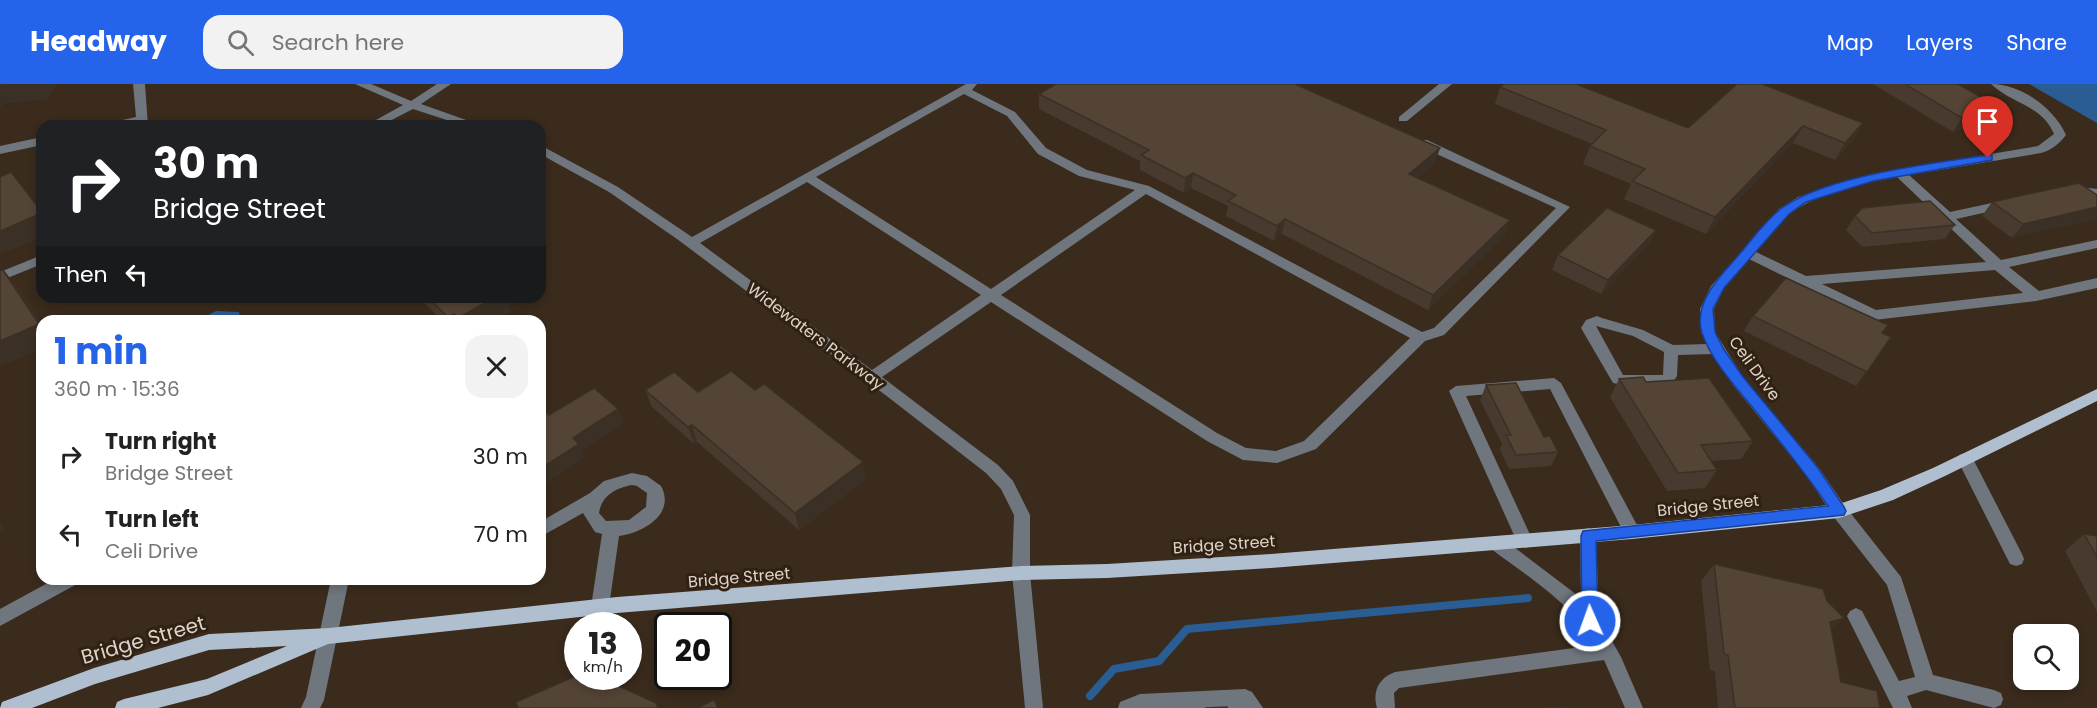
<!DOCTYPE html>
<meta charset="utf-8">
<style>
body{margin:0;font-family:Poppins,sans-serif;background:#f2f2f2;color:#222;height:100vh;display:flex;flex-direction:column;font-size:22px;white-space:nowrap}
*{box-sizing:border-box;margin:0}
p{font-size:20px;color:#767676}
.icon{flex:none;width:33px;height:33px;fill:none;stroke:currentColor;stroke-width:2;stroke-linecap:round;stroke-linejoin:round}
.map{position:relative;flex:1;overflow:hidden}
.panel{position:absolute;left:36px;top:231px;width:510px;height:270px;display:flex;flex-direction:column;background:#fff;border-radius:18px;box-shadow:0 3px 9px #0003}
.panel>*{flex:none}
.guide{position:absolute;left:36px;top:36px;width:510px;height:183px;border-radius:18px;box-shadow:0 3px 9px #0003;background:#202124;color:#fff;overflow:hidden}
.tools{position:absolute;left:2013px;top:540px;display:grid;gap:12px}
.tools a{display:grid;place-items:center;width:66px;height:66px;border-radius:12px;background:#fff;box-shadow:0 3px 9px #0003;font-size:30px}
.speed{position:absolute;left:564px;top:528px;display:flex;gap:12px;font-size:30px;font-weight:700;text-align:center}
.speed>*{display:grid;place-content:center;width:78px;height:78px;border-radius:50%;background:#fff;box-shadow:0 3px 9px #0003;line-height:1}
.speed small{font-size:15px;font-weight:400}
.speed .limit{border:3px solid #111;border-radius:9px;background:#fff;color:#111}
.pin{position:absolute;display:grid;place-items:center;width:51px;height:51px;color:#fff;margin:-62px -26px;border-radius:50% 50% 50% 0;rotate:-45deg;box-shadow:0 0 6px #0007}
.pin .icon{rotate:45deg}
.me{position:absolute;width:66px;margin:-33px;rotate:358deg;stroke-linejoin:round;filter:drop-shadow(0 0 4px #0008)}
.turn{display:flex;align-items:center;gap:21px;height:126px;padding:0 18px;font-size:27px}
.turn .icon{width:78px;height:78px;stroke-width:2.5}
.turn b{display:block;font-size:42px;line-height:51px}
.then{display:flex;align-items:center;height:57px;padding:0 18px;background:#0003;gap:12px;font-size:22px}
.round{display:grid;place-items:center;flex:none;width:63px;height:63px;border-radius:18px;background:#f2f2f2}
.headline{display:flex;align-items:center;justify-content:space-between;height:102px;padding:0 18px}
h1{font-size:36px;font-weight:700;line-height:45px;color:#2563eb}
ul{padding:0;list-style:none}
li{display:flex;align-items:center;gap:18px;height:78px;padding:0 18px}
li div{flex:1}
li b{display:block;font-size:22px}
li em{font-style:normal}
header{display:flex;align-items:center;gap:36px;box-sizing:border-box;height:84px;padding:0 30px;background:#2563eb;color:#fff}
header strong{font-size:28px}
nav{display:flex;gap:33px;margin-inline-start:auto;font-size:21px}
.search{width:420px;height:54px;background:#f2f2f2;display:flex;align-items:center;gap:15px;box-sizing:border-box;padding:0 21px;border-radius:18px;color:#767676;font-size:22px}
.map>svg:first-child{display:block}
.water{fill:#295d93}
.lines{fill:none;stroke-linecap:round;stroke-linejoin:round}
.stream{stroke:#295d93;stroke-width:8}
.minor{fill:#6f767e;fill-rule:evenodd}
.major{fill:#b0bfcf;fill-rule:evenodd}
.wall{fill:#483a2e}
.shaded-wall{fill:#3b3025}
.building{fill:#544435;stroke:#3b3025;stroke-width:1.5}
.route{fill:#2563eb;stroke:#184099;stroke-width:1.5}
.labels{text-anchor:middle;stroke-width:6;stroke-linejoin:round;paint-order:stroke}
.street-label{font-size:16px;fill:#ded4cb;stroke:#302113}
.near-street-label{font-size:20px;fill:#ded4cb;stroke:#302113}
</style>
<header>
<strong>Headway</strong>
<div class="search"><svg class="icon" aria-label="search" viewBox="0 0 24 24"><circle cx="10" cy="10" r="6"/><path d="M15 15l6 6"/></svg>Search here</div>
<nav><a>Map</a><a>Layers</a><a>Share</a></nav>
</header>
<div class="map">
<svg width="2097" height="624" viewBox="0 0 2097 624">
<rect width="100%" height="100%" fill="#3a2b1c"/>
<g class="water">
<path d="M2029 0H2097V39Z"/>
<path d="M216 227 239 228 241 237H197Z"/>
</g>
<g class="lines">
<path class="stream" d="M1090 612 1114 585 1159 577 1187 545 1528 514"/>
<g class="minor">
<path d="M133 0H145L148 42H136V40L103 42 105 40 136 33Z"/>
<path d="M355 0H371L411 17 437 0H451L421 20 483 42H465L413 25 380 42H365L403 21Z"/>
<path d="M966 0H977L972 6 1015 28 1046 64 1087 86 1149 102 1422 248 1434 244 1556 124 1419 62V56H1427L1570 123 1444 251 1425 257 1316 365 1277 379 1243 376 1207 357 991 218 882 293 998 381 1013 397 1030 431V489L1043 624H1025L1012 489 1014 431 1001 405 986 389 888 313 677 155 609 108 540 70V61L618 103 692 153ZM964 10 1007 32 1038 70 1079 92 1135 106 991 205 816 93ZM807 98 981 211 872 286 700 159ZM1146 110 1410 254 1304 357 1276 367 1246 364 1217 349 1001 211Z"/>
<path d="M1439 0H1452L1407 37H1399V33Z"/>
<path d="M1991 0C2021 0 2054 24 2066 51 2059 60 2052 66 2041 69L1909 91 1950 128 2006 116 2010 117V123L1956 135 2001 176 2097 156V164L2009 183 2039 207 2097 194V204L2036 217 1874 236 1749 175 1724 204 1714 225 1715 248 1743 293 1819 384 1845 422 1901 493 1933 591 1994 606 2001 609 2003 615 2001 621 1994 624 1926 606 1907 612 1912 624H1893L1847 532 1850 527 1856 524 1862 527 1899 597 1915 593 1887 501 1833 432 1807 392 1733 301 1714 270 1678 271 1677 292 1672 300 1628 302 1613 299 1581 244 1586 236 1597 232 1602 234 1643 246 1673 261 1708 260 1701 248 1700 225 1711 202 1779 125 1798 113 1871 90 2038 62 2054 50C2042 21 2012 20 1991 0ZM1897 93 1986 178 1806 192 1756 168C1767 155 1777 139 1791 129 1817 109 1865 99 1897 93ZM1995 186 2023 209 1876 226 1822 200ZM1596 242 1633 252 1664 268 1663 291H1623Z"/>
<path d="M42 53V61L0 70V62Z"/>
<path d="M2071 102 2097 105V113L2067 109V103Z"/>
<path d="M42 171V180L0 197V188Z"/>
<path d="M1554 294 1561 299 1638 443 1640 448 1638 453 1632 455 1626 453 1550 305 1466 312 1533 457 1531 462 1525 464 1519 462 1449 307 1456 302Z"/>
<path d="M1965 369 1971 371 2022 470 2024 475 2022 480 2016 482 2010 480 1957 375 1959 371Z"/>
<path d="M632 389 647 392 661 402C676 430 643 449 619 452L609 523 606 528 600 531 594 528 591 523 602 450 595 448 583 429 540 453V438L590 409 604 397ZM632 401 637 402 647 409 646 423 629 436 606 437 599 429C602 411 616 404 632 401Z"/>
<path d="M1588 444 1594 446 1596 451 1599 534 1621 573 1643 624H1625L1604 576 1399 604 1394 609 1395 624H1377C1372 607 1379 594 1395 588L1596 561C1572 519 1528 493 1490 464L1488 459 1490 454 1496 452 1502 454 1581 514 1580 451 1582 446Z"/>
<path d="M55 495H80L77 500 0 542V525Z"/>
<path d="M331 495H349L324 616 320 624H301L306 613Z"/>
<path d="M1245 605 1252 608 1263 624H1118L1120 618 1140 610Z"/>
</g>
<path class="major" d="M2097 305V317L1945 392 1893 416 1839 434 1632 455 1271 484 1107 494 1021 496 617 529 328 560 208 611 158 624H115L117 618 124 615 207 595 287 562 209 566 95 600 32 624H0L2 618 94 584 209 550 329 544 617 513 1021 482 1107 480 1271 470 1632 441 1839 420 1881 406 1933 384Z"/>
</g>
<g class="wall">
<path d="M1873 0H1958L1989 37 1953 48Z"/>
<path d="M1500 3 1688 44 1863 39 1853 56 1835 76 1793 59 1706 150 1624 115 1631 100 1583 80 1590 62 1592 60 1495 20Z"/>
<path d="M1039 10 1435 79 1418 94 1505 151 1428 226 1282 150 1274 157 1226 132 1228 122 1191 104 1184 109 1140 86V77L1039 25Z"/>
<path d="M2079 99 2012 154 1982 132 1992 118Z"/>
<path d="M1855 132 1955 141 1945 155 1862 163 1846 146Z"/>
<path d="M1656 146 1649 160 1601 210 1552 186 1558 171Z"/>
<path d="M418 213H507L510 220 508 221 511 227 492 237H443Z"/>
<path d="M1753 232 1882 249 1891 253 1856 302 1744 247Z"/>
<path d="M1619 295 1646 298 1753 357 1741 375 1711 377 1717 386 1705 404 1667 407 1610 313Z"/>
<path d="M1486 301 1544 353 1558 368 1551 382 1509 385 1500 366 1502 360 1480 316Z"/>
<path d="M645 306 698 308 866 395 799 446 697 358 694 360 652 323Z"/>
<path d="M2084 450 2097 452V528L2065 467Z"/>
<path d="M1714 480 1827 517 1844 534 1831 547 1841 598 1880 624H1718L1715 587 1710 586 1701 497Z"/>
</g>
<g class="shaded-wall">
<path d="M16 0H58L48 15 3 20 0 25V2Z"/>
<path d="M1999 23 1989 37 1953 48 1962 34Z"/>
<path d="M1863 39 1853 56 1835 76 1845 59Z"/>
<path d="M1803 42 1793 59 1706 150 1715 133Z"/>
<path d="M1440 64 1435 79 1405 105 1409 90Z"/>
<path d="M1193 89 1191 104 1184 109 1185 94Z"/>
<path d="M2097 123V135L2012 154 2023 140Z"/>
<path d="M42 129V153L0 171V147Z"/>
<path d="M1285 135 1282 150 1274 157 1277 142Z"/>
<path d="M1510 136 1505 151 1428 226 1433 211Z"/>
<path d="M1656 146 1649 160 1601 210 1608 196Z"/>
<path d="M3 186 19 204 42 239V264L0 283V257Z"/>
<path d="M496 213H507L510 220 508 221 511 227 492 237H460L458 234Z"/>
<path d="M454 230 457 237H450L448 233Z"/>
<path d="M618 325 624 340 582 366 585 374 540 403V385L573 354Z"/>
<path d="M692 341 697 358 694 360 688 343Z"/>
<path d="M863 378 866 395 799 446 795 429Z"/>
<path d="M0 436 6 447 0 450Z"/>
<path d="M1844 534 1828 551 1830 538Z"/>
</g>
<g class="building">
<path d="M0 0H16L0 2Z"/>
<path d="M1056 0H1295L1440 64 1409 90 1510 136 1433 211 1285 135 1277 142 1228 117 1236 111 1193 89 1185 94 1141 71 1149 66 1039 10Z"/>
<path d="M1504 0H1576L1688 44 1737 0H1762L1863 39 1845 59 1803 42 1715 133 1632 97 1645 85 1590 62 1606 46 1500 3Z"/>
<path d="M1905 0H1958L1999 23 1962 34Z"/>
<path d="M11 88 42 128V129L0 147V93Z"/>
<path d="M2079 99 2097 111V123L2023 140 1992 118Z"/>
<path d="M1930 117 1955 141 1872 149 1855 132 1862 124Z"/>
<path d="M1607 124 1656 146 1608 196 1558 171Z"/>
<path d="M3 186 39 240 0 257V187Z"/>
<path d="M1786 194 1888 241 1882 249 1891 253 1867 288 1753 232Z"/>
<path d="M427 213H496L458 234 454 230 448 233Z"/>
<path d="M731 287 755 306 764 300 863 378 795 429 692 341 688 343 645 306 674 288 698 308Z"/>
<path d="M1643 293 1646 298 1709 294 1753 357 1701 361 1717 386 1678 389 1619 295Z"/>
<path d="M1516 299 1544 353 1550 352 1558 368 1516 371 1506 351H1511L1486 301Z"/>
<path d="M594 304 618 325 573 354 579 360 540 385V329L544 326 549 331Z"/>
<path d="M2084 450 2097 452V473Z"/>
<path d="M1714 480 1823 505 1827 517 1844 534 1830 538 1841 598 1877 607 1880 624H1735L1728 571 1724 570Z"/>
<path d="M578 591V592H600L601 594 656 619 658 624H518L516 618Z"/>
<path d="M714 616 718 624H697Z"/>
<path d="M1227 623V624H1205Z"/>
<path d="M1572 623V624H1541Z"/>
</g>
<path class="route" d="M1988 71H1992V76L1873 97 1806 118 1789 130 1724 204 1713 225 1715 248 1723 264 1743 293 1818 384 1844 423 1846 427 1844 431 1596 457 1598 537 1596 541H1585L1582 537 1581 452 1583 447 1828 422C1805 388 1779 356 1753 324 1735 302 1711 276 1702 249 1694 222 1714 199 1730 181 1747 163 1763 138 1782 124 1827 91 1932 80 1988 71Z"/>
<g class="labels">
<g class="street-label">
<text transform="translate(816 252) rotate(37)" y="6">Widewaters Parkway</text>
<text transform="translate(1755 284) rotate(54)" y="6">Celi Drive</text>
<text transform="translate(1708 421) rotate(-6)" y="6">Bridge Street</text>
<text transform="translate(1224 460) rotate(-4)" y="6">Bridge Street</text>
<text transform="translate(739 493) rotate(-5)" y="6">Bridge Street</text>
</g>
<g class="near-street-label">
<text transform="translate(143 556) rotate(-16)" y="7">Bridge Street</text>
</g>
</g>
</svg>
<div class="tools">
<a><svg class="icon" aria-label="search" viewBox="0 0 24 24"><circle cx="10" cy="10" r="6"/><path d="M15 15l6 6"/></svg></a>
</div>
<div class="speed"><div>13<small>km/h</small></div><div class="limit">20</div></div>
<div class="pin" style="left:1988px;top:74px;background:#d93025"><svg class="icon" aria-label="arrive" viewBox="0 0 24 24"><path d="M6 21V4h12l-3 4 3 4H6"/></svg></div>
<svg class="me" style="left:1590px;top:537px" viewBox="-20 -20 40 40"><circle r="17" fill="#2563eb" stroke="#fff" stroke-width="3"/><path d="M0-11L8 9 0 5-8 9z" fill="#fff"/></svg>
<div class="guide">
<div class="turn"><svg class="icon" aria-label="right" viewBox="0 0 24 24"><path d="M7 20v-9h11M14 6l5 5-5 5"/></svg><div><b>30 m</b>Bridge Street</div></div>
<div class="then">Then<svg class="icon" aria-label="left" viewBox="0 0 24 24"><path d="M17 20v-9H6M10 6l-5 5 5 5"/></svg></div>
</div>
<section class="panel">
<div class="headline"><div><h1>1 min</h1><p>360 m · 15:36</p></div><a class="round"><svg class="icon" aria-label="close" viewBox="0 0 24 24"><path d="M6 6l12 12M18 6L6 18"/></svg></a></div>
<ul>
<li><svg class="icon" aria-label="right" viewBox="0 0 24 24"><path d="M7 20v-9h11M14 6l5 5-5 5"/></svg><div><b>Turn right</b><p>Bridge Street</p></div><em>30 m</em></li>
<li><svg class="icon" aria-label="left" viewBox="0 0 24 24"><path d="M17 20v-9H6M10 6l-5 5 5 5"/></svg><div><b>Turn left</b><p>Celi Drive</p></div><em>70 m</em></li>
</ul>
</section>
</div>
